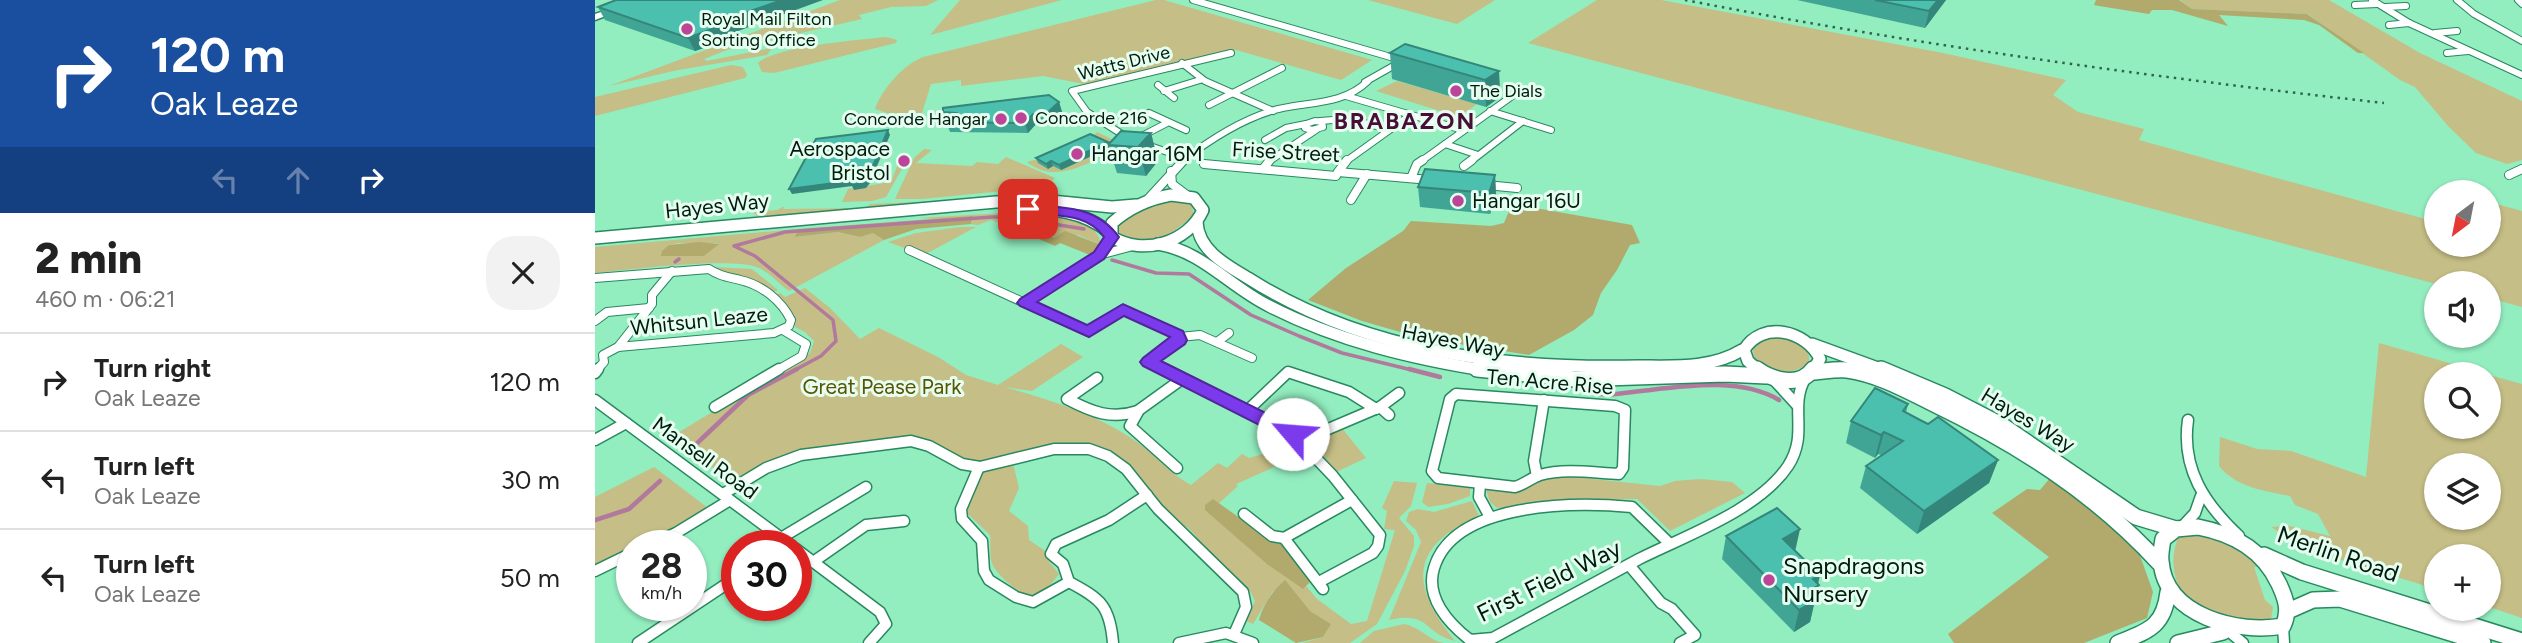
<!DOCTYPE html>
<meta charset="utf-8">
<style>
body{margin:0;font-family:Figtree,sans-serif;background:#f2f2f2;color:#222;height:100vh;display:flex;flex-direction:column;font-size:26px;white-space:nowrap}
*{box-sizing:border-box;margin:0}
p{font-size:23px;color:#767676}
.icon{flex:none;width:38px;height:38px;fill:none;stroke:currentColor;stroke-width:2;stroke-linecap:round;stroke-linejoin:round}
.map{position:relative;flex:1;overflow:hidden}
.drawer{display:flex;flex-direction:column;background:#fff;width:595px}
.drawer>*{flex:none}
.guide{background:#1a4fa0;color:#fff;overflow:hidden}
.needle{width:46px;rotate:212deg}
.buttons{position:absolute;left:1829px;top:180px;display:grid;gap:14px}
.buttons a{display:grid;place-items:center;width:77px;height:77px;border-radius:50%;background:#fff;box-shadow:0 2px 5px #0004;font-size:35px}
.speed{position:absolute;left:21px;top:530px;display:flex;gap:14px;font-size:35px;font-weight:700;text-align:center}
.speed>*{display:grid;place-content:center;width:91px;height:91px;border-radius:50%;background:#fff;box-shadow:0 2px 5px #0004;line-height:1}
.speed small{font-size:18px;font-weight:400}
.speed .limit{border:10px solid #d22;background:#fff;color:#111}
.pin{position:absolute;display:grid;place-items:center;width:60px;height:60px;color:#fff;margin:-30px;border-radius:14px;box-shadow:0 4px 10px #0006}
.me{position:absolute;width:77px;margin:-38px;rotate:297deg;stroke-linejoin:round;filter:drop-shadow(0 0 5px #0008)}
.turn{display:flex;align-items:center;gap:24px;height:147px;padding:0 35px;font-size:32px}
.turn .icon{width:91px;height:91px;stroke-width:2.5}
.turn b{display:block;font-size:49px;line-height:60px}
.lanes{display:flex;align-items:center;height:66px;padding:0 35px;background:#0003;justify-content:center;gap:35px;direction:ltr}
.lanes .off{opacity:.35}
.round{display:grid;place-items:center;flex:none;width:74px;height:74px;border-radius:28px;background:#f2f2f2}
.headline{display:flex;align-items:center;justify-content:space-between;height:119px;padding:0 35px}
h1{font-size:42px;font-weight:800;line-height:52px}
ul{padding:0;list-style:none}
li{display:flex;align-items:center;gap:21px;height:98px;padding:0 35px;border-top:2px solid #e0e0e0}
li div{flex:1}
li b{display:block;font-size:26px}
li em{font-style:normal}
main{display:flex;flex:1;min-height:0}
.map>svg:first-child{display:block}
.green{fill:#c5be86;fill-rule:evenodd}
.forest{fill:#b2a96c}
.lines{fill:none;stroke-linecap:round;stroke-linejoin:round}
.stream-far1{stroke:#b17a9d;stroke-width:3.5}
.stream{stroke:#b17a9d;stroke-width:4.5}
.street-far2-casing{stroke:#288860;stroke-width:8}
.street-far1-casing{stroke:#288860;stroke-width:10}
.street-casing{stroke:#288860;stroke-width:13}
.secondary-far1-casing{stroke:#288860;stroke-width:14}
.secondary-casing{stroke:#288860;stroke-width:18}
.primary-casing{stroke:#288860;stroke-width:3}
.street-far2{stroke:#fff;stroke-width:6}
.street-far1{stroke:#fff;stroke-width:8}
.street{stroke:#fff;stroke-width:10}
.secondary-far1{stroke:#fff;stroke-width:11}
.secondary{stroke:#fff;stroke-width:15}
.primary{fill:#fff;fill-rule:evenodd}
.rail{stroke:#32644c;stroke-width:2.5;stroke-dasharray:2.5 5;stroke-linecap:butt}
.wall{fill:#41a596}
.shaded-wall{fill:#35867a}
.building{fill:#4cc0ae;stroke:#35867a;stroke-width:2}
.route{fill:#7c3aed;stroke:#51269a;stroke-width:2}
.poi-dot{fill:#bd4599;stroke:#e5fef0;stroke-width:2.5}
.labels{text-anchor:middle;stroke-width:6;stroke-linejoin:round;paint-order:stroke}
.far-poi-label{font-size:18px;fill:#001b0f;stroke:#e5fef0;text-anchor:start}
.far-street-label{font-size:18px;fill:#001b0f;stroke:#e5fef0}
.poi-label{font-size:21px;fill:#001b0f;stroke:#e5fef0;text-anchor:start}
.street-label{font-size:21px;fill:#001b0f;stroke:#e5fef0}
.park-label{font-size:21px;fill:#5c5203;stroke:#e5fef0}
.far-district-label{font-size:23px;font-weight:bold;letter-spacing:2px;fill:#480e38;stroke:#e5fef0}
.near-street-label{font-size:24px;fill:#001b0f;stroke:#e5fef0}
.near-poi-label{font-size:24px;fill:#001b0f;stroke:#e5fef0;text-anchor:start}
</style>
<main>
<section class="drawer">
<div class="guide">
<div class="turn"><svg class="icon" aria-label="right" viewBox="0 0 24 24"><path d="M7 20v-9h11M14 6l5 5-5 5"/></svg><div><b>120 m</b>Oak Leaze</div></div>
<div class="lanes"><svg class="icon off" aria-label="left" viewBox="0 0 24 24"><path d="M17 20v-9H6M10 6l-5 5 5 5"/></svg><svg class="icon off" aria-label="ahead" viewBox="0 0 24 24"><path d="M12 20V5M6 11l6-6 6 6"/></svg><svg class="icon" aria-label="right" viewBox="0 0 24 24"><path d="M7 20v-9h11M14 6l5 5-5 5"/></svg></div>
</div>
<div class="headline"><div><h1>2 min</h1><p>460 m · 06:21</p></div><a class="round"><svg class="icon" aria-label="close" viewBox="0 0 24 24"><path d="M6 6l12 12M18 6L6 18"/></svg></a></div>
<ul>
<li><svg class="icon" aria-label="right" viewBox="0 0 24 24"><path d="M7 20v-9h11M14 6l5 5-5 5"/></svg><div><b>Turn right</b><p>Oak Leaze</p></div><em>120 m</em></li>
<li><svg class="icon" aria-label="left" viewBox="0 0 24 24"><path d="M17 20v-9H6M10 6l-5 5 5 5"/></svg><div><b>Turn left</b><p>Oak Leaze</p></div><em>30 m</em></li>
<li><svg class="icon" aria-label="left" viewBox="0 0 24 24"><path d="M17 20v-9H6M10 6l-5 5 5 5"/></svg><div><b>Turn left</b><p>Oak Leaze</p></div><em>50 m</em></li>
</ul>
</section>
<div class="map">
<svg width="1927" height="643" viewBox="0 0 1927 643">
<rect width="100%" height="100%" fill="#92edbf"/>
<g class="green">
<path d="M245 0H343L331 6 296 7 264 15 267 19 132 50 109 59 112 61 177 48 172 55 83 70 14 86Z"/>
<path d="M365 0H467L335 35Z"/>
<path d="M561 0H569L777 60 746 80 641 50 489 84 448 76 366 86V80L336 84 327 113H292L280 109C287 89 308 65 328 57Z"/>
<path d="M773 0H900L862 24Z"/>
<path d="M1002 0H1066L1348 53 1471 80 1458 95 1483 112 1549 129 1544 140 1841 222V245H1894V202L1927 211V307L1894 298V284H1841L933 43Z"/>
<path d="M1585 0H1734L1825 53 1927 101V160L1912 164 1881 153 1853 126 1820 87 1805 80 1713 14 1597 9Z"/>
<path d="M291 37 302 40 301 43 179 73 167 72 163 63C181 46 264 40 291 37Z"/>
<path d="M136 65 148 67 152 75 150 78 0 116V97Z"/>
<path d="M802 81 882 104 854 124 849 122 858 115 781 91Z"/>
<path d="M502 132 529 145C499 159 463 187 432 162L443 159 453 168 458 166 466 170 514 148 498 136Z"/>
<path d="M329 149 337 150 321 163 377 166 382 162 403 164 411 157 460 178 454 184 439 188 327 199H300L319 158Z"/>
<path d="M313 158 291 197 277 201 247 202 253 189 296 182 305 159Z"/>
<path d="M583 199 596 204 599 215 573 236 555 242 525 237 522 232 523 224 545 207Z"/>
<path d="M348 201 163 217 158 212 182 210 190 206 188 209 271 208 275 204Z"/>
<path d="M409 213C435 213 502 210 506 245L483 235 459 238 437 228 430 233 396 220 383 225 376 224 378 221 323 218Z"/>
<path d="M365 227H381L329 255 293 242 321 233Z"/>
<path d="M203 229 201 237 243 232 265 237 278 233 289 240 194 291C184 284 175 273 164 268 138 256 33 270 0 273V247ZM84 243H123L109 256H71L74 245Z"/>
<path d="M119 267 157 269 183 290 176 293 131 278Z"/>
<path d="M210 288 235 308 265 339 284 328 343 357 371 375 403 385 466 344 488 357 437 391 410 387C454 400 498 413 536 438 558 452 573 473 596 485L623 463 632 468 647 454 654 458 668 454 674 457 698 445 702 451 675 469 641 484 643 486 623 504 680 543 690 545 715 583 711 586 722 599 756 624 772 621 800 530 789 529 792 511 787 508 799 481 822 483 816 506 804 518 819 536V546L810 571 782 624 755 643H707L728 637 736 624 715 611 699 594 678 591 658 624 651 621 660 601 655 591 600 541 601 536 592 527 586 526 499 448 382 463 362 457 332 439 307 438 204 450 174 462 138 483 76 437 215 353 219 341 210 332 200 327 195 309 180 295 185 293 190 297Z"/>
<path d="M1187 336C1201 342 1216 344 1214 363 1197 378 1157 375 1158 347L1164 340Z"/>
<path d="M1784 343 1893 374H1841V427H1894V375L1927 384V618L1894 607V556H1841V589L1710 549 1676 527 1695 526 1735 536 1723 514 1700 505 1695 496C1669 491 1641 487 1624 466L1625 437 1662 449 1696 451 1771 477ZM1841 466H1894V518H1841Z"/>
<path d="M746 427 771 458 741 472 716 439Z"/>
<path d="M415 463H418L424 488 414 511 433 526 434 540 452 552V559L464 574C457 583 450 593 439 596 428 598 400 574 397 563 394 555 396 544 395 535L373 514V507L388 472Z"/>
<path d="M59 467 113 508C76 531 39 547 0 566V497Z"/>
<path d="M969 476 1065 486 1080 481 1106 479 1137 482 1150 493 1075 531 1042 499 956 500 935 506 902 508 895 502 891 490 920 492 945 481Z"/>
<path d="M832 483 875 488V496L853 504 833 507 827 502Z"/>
<path d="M877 501 884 516C871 523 856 529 846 539 810 571 836 611 860 641 827 633 836 611 794 620L826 542 821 530 811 521 814 512 823 509 839 512Z"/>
<path d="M1604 533 1642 545 1666 567H1659L1670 600 1678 607 1676 619 1664 626C1650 622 1615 619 1604 611 1580 595 1572 561 1584 536Z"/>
<path d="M809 624C825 627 834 640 848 643H765L779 631Z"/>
</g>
<g class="forest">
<path d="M1501 0H1584L1597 9 1712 14 1769 53H1763L1724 25 1709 20 1624 15 1633 26 1577 10H1557L1554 14 1504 6 1499 5Z"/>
<path d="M917 204 1037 225 1045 243 1035 245 1022 270 1006 293 998 315 979 330 934 355 826 338 767 321 713 300 751 268 808 231 816 221 896 226 909 223Z"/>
<path d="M378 216 376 224 321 229 289 240 278 233 265 237 243 232 200 237 203 229Z"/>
<path d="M437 228 459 238 470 231 506 245 495 255 465 243 460 246 430 233Z"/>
<path d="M104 242 124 244 109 256H66L67 251 74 245Z"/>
<path d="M1455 478 1519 527 1543 550 1558 592 1552 618 1489 643H1359L1353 634 1454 557 1397 513 1432 489 1445 490Z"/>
<path d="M618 499 680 543 690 545 717 579 708 589 672 564 610 510V505Z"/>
<path d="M690 580 715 611 736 624 728 637 701 643 664 620C668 605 678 590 690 580Z"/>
</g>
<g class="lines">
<g class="stream-far1">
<path d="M517 260 561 273 594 274 656 315 704 336 747 353 821 371"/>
<path d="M80 262 84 259"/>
<path d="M198 371 226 356 241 341 238 320 160 256 139 246 190 232 397 217H447L464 225 489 229"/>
</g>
<g class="stream">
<path d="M814 369 845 377"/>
<path d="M993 392C1011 397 1028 393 1046 391 1090 386 1145 377 1184 400"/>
<path d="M97 448 153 395 202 369"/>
<path d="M0 520 34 509 65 481"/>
</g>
<defs>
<g id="street-far2">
<path d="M598 0 806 60"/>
<path d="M1777 0 1814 23 1927 75"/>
<path d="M1862 0 1879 14 1927 41"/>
<path d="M1923 0 1927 4"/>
<path d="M1760 5 1782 4"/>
<path d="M1790 7 1811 6"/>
<path d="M1794 25 1814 23"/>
<path d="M1840 33 1862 31"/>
<path d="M1852 53 1873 51"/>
<path d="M587 63 610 81 678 111"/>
<path d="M770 82 807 61"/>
<path d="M563 85 579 98"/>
<path d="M569 91 605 80"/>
<path d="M751 96 868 130"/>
<path d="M614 105 687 68"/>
<path d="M895 111 956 130"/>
<path d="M554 113 591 130"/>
<path d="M720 121 727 122 728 127 717 130 710 128 711 124Z"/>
<path d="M725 121 751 119 795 129"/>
<path d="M533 138 492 112 477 91 636 53"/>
<path d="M543 138 572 123"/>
<path d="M670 140 691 128 711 124"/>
<path d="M549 144 590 158"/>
<path d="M850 144 883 155"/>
<path d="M586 162C613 141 644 121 676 111 709 101 746 107 773 81"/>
<path d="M673 162 721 130"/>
<path d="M750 162 814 116"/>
<path d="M825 162 920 94"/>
<path d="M875 162 928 121"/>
</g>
<g id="street-far1">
<path d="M609 164 741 176 743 172 835 180"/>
<path d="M869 166 877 160"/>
<path d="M668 169 675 160"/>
<path d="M576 171 577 184 593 196"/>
<path d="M743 172 752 160"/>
<path d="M1914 175 1927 169"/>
<path d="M816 178 822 164 828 160"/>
<path d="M891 185 922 188"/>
<path d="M553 199 589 160"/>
<path d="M756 200 772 174"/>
<path d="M314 250 493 332 528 309 585 336 584 340 554 362 572 371"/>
<path d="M0 278 114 269C124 276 133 277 145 280 167 285 186 300 196 320L194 326 179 333 23 347 8 355 9 362 1 371"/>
<path d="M430 303 504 255 538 246"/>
<path d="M0 321 12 312 54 308"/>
<path d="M585 337 605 335 657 358"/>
<path d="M622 342 634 333"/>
<path d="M23 347 57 304V295L77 271"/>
<path d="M181 371 207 356 211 344 188 330"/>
</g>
<g id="street">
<path d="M569 369 698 434 738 476 785 535 783 546 778 553 724 582"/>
<path d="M0 373 3 369"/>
<path d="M502 378 472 399C497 412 516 420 543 411"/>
<path d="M1180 381 1202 405"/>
<path d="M861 394 1020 406 1030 410 1028 468 1024 474C999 473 970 468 945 475 936 478 930 484 920 487L843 478 837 471 855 399Z"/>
<path d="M0 400 197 546"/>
<path d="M120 407 184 369"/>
<path d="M785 407 794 415"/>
<path d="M652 411 693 372 754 392 781 409"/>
<path d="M1593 420C1586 469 1610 504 1644 536"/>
<path d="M0 440 31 423"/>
<path d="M705 441 785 407 804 393"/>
<path d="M384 467 366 509 367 519 387 541 389 571 394 580 421 597 438 602 474 582 468 564 456 554 461 544 514 520 552 495"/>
<path d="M582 468 535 426 544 410 587 379"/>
<path d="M942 476 939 461 949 400"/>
<path d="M885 484 884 497 895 517"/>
<path d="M128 494 171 468 206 455 316 441 334 446 367 464 385 467 459 449H494L513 456 531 469 563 509 648 592 651 607 640 632"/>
<path d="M649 514 677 536 689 538"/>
<path d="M1587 527 1600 513 1606 496"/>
<path d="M186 538 271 487"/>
<path d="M1075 544 1037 507C981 502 859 501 839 568 830 597 853 623 875 640L898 638C947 612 995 585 1044 559 1090 536 1164 510 1193 466 1214 434 1194 407 1210 379"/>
<path d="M53 546 81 533 135 500"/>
<path d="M201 549 285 612 291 624 274 643"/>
<path d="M218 562 271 525 309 521"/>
<path d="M1034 565 1066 603 1077 609 1100 635 1085 643"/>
<path d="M0 571 37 553"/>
<path d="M474 582C506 599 515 606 518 643"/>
<path d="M728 589 689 538 757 500"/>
<path d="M1688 626 1689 643"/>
<path d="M1637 634 1648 643"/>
<path d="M43 643 142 577"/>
<path d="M584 643 631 633 658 643"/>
</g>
<g id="secondary-far1">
<path d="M576 195 599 198 608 210C593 243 548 256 517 237V223C534 208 553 199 576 195Z"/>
<path d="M418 209C454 209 488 209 516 234"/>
<path d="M602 222C603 250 631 265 653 278 770 352 908 369 1043 366 1078 366 1116 369 1147 350"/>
<path d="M0 238 401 202 446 200 517 207 541 205"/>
<path d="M563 244C607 251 635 287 674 306 742 341 818 359 894 371"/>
<path d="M1217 344 1291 371"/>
<path d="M1164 371 1153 361 1149 350C1167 320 1211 330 1225 359L1217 371"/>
<path d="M1227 371H1258"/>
</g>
<g id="secondary">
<path d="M882 369 980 379 1130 374 1171 376"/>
<path d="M1162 369C1177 380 1205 388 1218 369"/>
<path d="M1286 369 1350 396 1408 426 1541 517 1581 529"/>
<path d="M1220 372C1231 371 1241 369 1252 370 1282 374 1311 390 1337 403 1422 444 1500 493 1564 563"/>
<path d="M1603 527C1639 534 1668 550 1684 584 1691 599 1695 611 1688 626 1644 634 1570 617 1566 561 1565 554 1567 546 1568 539L1581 529Z"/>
<path d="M1669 555 1707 572 1927 641"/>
<path d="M1693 611 1718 600 1745 599 1888 643"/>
<path d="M1523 643C1553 631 1569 627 1573 592"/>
<path d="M1583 643 1628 632"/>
</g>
<path id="primary" d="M41 0H53L0 20V14Z"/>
</defs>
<use href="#street-far2" class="street-far2-casing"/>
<use href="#street-far1" class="street-far1-casing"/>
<use href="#street" class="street-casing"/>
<use href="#secondary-far1" class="secondary-far1-casing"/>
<use href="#secondary" class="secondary-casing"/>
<use href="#primary" class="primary-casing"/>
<use href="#street-far2" class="street-far2"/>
<use href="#street-far1" class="street-far1"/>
<use href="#street" class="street"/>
<use href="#secondary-far1" class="secondary-far1"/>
<use href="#secondary" class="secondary"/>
<use href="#primary" class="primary"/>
<path class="rail" d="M1090 0C1322 45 1555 77 1789 103"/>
</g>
<g class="wall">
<path d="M1202 0H1351L1330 28Z"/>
<path d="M3 7 127 37 129 41 100 51 10 20Z"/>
<path d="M795 53 904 71 905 97 891 107 797 79Z"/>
<path d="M464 102 467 112 454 123 441 124 433 133 355 132 348 112Z"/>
<path d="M556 133 563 161 551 176 522 173 514 148 466 170 458 166 453 169 443 163 441 158 514 144Z"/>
<path d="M900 175 901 195 895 214 825 207 823 187Z"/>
<path d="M1313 404 1311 413 1403 460 1394 483 1322 534 1265 488 1271 466 1286 455 1283 454 1280 458 1251 443 1256 421Z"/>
<path d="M1131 536 1200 551 1224 585 1215 622 1199 632 1127 559Z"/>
</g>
<g class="shaded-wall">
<path d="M187 0H228L127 37 129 41 100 51 93 38 115 25Z"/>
<path d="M1343 0H1351L1330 28 1334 11Z"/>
<path d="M904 71 905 97 891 107 890 80Z"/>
<path d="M464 102 467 112 454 123 451 114Z"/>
<path d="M438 114 441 124 433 133 430 123Z"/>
<path d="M293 130 295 135 275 183 271 188 259 190 257 186 197 194 194 189Z"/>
<path d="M556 133 563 161 551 176 543 147Z"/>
<path d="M513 142 514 148 466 170 464 165Z"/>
<path d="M456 161 458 166 453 169 451 164Z"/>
<path d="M900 175 901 195 895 214 894 193Z"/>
<path d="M1289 432 1283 454 1280 458 1286 435Z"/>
<path d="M1403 460 1394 483 1322 534 1329 511Z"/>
<path d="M1205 529 1200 552 1188 539Z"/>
<path d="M1225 575 1215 622 1199 632 1204 610 1218 579Z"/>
</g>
<g class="building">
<path d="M21 0H187L115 25 122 27 93 38 3 7Z"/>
<path d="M1280 0H1343L1334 11Z"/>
<path d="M810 44 904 71 890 80 795 53Z"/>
<path d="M454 95 464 102 451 114H438L430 123 351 122 361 113 348 112V108Z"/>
<path d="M293 130 273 178 269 183 256 185V181L194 189 221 139Z"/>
<path d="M526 131 556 133 543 147 513 145Z"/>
<path d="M495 134 513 142 464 165 456 161 451 164 441 158Z"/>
<path d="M830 169 900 175 894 193 823 187Z"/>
<path d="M1280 388 1313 404 1308 411 1325 420 1333 424 1343 417 1403 460 1329 511 1271 466 1308 441 1289 432 1286 435 1256 421Z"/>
<path d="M1182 508 1205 529 1188 539 1225 575 1218 579 1224 585 1213 592 1220 600 1204 610 1131 536Z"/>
</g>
<path class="route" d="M433 205C468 207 502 206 524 237L509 259 442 302 492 325 528 304 588 331 592 340 590 344 566 361 705 430 707 434 705 439H692L548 366 545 362 548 358 575 337 529 316 494 337 425 306 422 303 425 299 499 252 509 237C490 210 457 218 428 212L426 209Z"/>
<g class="poi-dot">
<circle cx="92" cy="29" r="7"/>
<circle cx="861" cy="91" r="7"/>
<circle cx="426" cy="118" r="7"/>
<circle cx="406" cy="119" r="7"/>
<circle cx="482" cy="154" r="7"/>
<circle cx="309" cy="161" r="7"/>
<circle cx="863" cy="201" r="7"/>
<circle cx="1174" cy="580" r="7"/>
</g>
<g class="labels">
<g class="far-poi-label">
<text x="106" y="25">Royal Mail Filton<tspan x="106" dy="21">Sorting Office</tspan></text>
<text x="875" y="97">The Dials</text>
<text x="440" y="124">Concorde 216</text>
<text x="392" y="125" text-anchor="end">Concorde Hangar</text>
</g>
<g class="far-street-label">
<text transform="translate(529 63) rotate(-14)" y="6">Watts Drive</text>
</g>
<g class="poi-label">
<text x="295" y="156" text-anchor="end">Aerospace<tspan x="295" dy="24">Bristol</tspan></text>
<text x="496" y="161">Hangar 16M</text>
<text x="877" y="208">Hangar 16U</text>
</g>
<g class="street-label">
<text transform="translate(691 152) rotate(3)" y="7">Frise Street</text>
<text transform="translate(122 206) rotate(-6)" y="7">Hayes Way</text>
<text transform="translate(104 321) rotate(-6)" y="7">Whitsun Leaze</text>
<text transform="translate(858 341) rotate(11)" y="7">Hayes Way</text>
<text transform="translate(955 382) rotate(5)" y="7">Ten Acre Rise</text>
<text transform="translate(1433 420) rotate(31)" y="7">Hayes Way</text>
<text transform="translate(110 458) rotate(36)" y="7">Mansell Road</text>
</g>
<g class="park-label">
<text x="287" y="394">Great Pease Park</text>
</g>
<g class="far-district-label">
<text x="810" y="129">BRABAZON</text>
</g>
<g class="near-street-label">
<text transform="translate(1743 554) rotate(19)" y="8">Merlin Road</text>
<text transform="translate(954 581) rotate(-26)" y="8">First Field Way</text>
</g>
<g class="near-poi-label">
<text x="1188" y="574">Snapdragons<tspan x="1188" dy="28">Nursery</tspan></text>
</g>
</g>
</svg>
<div class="buttons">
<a><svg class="needle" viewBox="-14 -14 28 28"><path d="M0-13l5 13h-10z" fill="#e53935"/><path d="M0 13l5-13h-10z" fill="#767676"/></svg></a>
<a><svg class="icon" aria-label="sound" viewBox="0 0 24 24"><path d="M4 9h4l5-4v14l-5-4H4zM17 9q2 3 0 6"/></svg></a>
<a><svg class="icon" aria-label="search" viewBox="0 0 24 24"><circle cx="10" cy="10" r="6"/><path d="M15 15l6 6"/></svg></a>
<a><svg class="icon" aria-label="layers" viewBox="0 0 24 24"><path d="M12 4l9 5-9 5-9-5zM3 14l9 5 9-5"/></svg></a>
<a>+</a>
</div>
<div class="speed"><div>28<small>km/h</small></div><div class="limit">30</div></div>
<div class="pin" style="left:433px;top:209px;background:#d93025"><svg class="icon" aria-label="arrive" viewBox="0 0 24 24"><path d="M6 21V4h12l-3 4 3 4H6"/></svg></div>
<svg class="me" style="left:698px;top:434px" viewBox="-20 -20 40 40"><circle r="19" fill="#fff"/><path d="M0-13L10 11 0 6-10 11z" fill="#7c3aed"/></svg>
</div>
</main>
